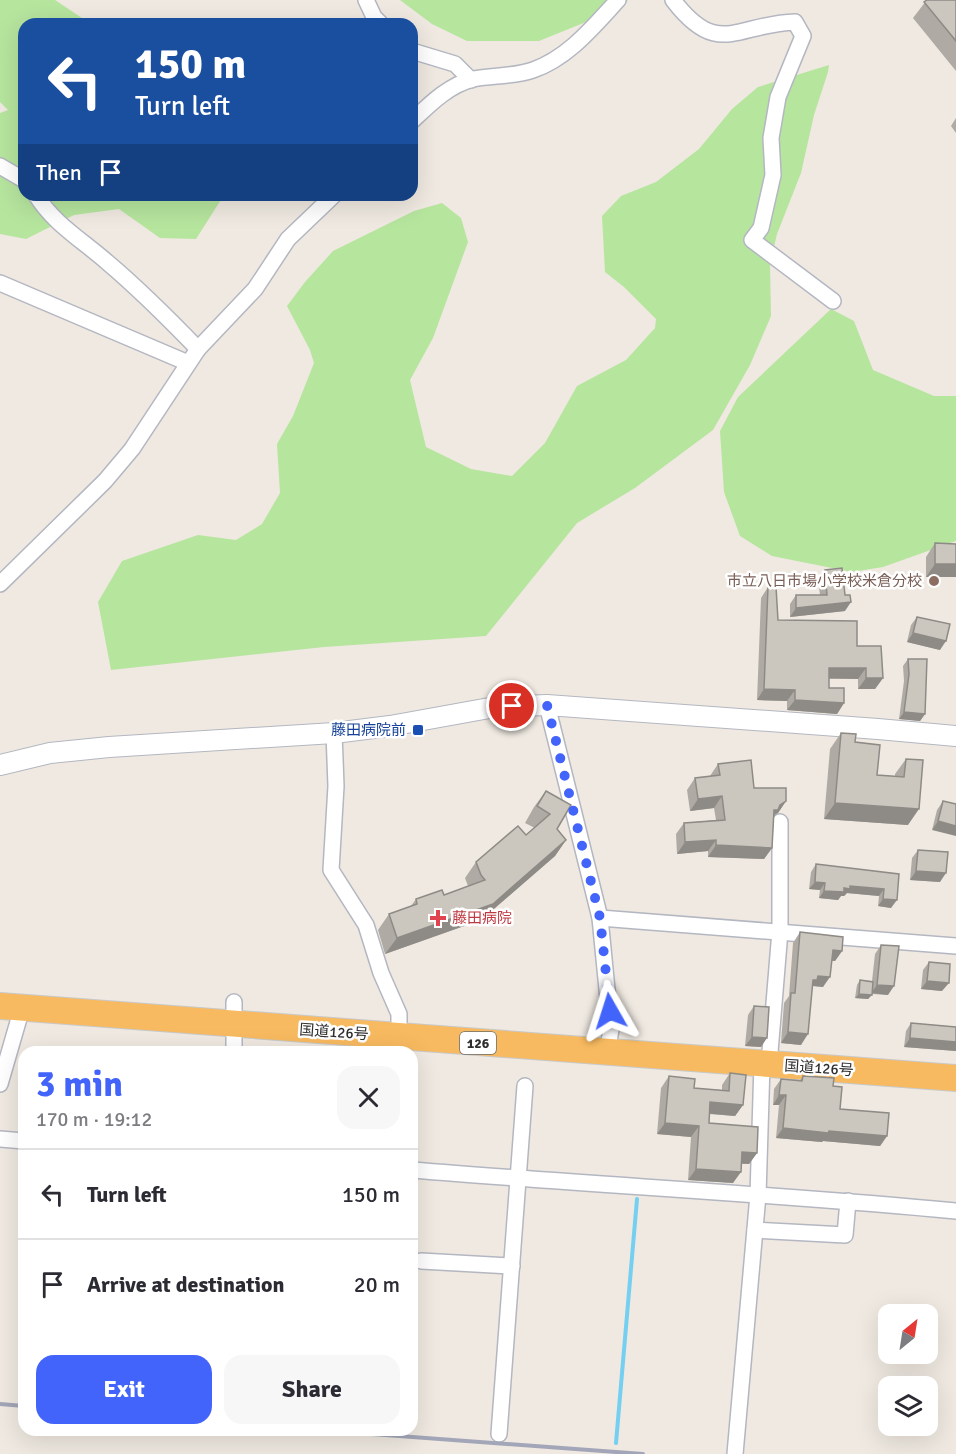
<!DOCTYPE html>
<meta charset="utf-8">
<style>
body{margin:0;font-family:Signika,"Noto Sans JP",sans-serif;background:#f7f7f7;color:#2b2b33;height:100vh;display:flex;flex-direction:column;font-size:22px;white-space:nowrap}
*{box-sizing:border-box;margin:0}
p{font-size:20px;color:#7c7c81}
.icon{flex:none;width:33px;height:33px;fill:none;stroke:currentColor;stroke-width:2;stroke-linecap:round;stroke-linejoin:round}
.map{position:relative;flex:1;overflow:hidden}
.sheet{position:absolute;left:18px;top:1046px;width:400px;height:390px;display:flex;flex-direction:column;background:#fff;border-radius:18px;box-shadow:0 6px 24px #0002}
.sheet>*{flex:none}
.hud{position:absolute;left:18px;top:18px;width:400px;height:183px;border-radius:18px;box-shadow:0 6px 24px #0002;background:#1a4fa0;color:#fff;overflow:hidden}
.needle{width:39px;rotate:30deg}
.fabs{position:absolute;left:878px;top:1304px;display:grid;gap:12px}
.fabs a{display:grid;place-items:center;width:60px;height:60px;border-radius:12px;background:#fff;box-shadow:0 6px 24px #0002;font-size:30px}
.pin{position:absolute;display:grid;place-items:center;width:51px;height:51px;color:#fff;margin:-26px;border:3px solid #fff;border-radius:50%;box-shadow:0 2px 6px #0007}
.me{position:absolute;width:66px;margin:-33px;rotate:354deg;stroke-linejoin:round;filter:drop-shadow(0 0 4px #0008)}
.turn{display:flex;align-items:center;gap:21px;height:126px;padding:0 18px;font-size:27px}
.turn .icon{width:78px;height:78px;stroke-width:2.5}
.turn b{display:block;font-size:42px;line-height:51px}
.then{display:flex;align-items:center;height:57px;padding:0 18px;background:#0003;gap:12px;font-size:22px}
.round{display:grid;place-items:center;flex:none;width:63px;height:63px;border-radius:18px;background:#f7f7f7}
.head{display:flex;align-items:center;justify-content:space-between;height:102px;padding:0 18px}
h1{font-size:36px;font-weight:700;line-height:45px;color:#4264fb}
.primary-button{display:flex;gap:12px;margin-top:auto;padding:12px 18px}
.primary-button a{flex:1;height:69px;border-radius:18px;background:#4264fb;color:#fff;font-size:24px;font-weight:700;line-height:69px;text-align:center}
.primary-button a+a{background:#f7f7f7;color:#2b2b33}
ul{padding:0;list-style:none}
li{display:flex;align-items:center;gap:18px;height:90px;padding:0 18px;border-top:2px solid #e1e1e2}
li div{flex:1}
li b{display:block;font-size:22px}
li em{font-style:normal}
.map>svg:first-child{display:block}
.green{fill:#b6e59e}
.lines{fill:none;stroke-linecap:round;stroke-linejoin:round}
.stream{stroke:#75cff0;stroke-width:4}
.minor-casing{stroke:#b4b7c1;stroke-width:18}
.tertiary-casing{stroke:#b4b7c1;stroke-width:22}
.trunk-casing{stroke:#c9c9c9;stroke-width:28}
.minor{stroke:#fff;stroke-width:15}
.tertiary{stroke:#fff;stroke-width:20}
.trunk{stroke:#f8ba60;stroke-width:26}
.rail{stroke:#a3a6b8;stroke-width:4}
.wall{fill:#afaba4}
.shaded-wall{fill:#8e8b86}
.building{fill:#cbc7bf;stroke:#8e8b86;stroke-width:1.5}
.route{stroke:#4264fb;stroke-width:10;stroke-dasharray:0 18}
.education-dot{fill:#8d6e63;stroke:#fff;stroke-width:2}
.transit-dot{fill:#1a4fb4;stroke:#fff;stroke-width:2}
.health-dot{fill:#e0444e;stroke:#fff;stroke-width:2}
.labels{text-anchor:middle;stroke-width:5;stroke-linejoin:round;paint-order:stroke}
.shield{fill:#fff;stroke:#6d6d6d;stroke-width:1.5}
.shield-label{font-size:14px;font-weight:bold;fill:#2e2e2e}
.education-label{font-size:15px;fill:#785e54;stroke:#fff;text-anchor:end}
.transit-label{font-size:15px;fill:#164399;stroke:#fff;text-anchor:end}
.health-label{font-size:15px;fill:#be3a42;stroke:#fff;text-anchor:start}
.street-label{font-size:15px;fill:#2e2e2e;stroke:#fff}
</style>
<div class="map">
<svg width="956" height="1454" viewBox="0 0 956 1454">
<rect width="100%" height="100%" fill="#efe9e1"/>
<g class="green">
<path d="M0 0H55L91 24H24V195H224L196 239 160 238 119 209 74 215 26 239 0 234V113L8 110 0 102Z"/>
<path d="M400 0H628L623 7 539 41H467L432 24Z"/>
<path d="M829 65 828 72 814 115 801 173 777 234 770 264 771 316 750 365 713 430 635 488 577 523 486 636 324 647 111 670 98 602 122 561 198 535 236 540 262 524 280 493 277 444 293 416 314 363 310 350 287 306 305 282 333 251 414 211 442 203 461 218 468 242 433 338 410 380 426 447 471 469 512 476 545 443 577 386 626 360 655 328 656 319 624 287 605 272 602 216 621 196 656 182 699 149 732 109 758 87Z"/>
<path d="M831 309 854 321 873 370 934 396H956V541L883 567 852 572 772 556 740 536 724 492 720 431 738 397Z"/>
</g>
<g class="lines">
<path class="stream" d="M616 1443 637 1199"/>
<defs>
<g id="minor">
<path d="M366 0 374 17 381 24"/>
<path d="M673 0C718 59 736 24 795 22L803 36 778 97 771 138 773 175 761 228 752 240 833 301"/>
<path d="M412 51 455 64 471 80"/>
<path d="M412 121C430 104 449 85 473 79 493 75 513 77 533 70 568 58 593 27 618 0"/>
<path d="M0 166 24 180"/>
<path d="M36 195C54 224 82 240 107 262 139 289 169 319 198 349"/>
<path d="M0 283 188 363"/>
<path d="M0 584 105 481 132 449 198 349 255 289 288 239 334 195"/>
<path d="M547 705 600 918 611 1030 607 1052"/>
<path d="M334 733 336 786 331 870 366 925 381 973 399 1014V1052"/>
<path d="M600 918 956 946"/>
<path d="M234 1002V1052"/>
<path d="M769 1064 780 931V822"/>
<path d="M0 1084 22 1008"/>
<path d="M0 1139 24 1141"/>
<path d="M412 1170C594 1185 775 1194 956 1211"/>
<path d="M755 1230 845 1235 848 1201"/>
<path d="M421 1261 512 1266"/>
<path d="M499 1434 525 1086"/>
<path d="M735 1454 758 1195 762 1064"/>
</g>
<path id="tertiary" d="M0 765 50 753 109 747 334 733 390 726 495 707 547 705 878 729 956 736"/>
<path id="trunk" d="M0 1006 956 1078"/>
</defs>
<use href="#minor" class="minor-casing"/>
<use href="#tertiary" class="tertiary-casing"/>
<use href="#trunk" class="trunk-casing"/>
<use href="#minor" class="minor"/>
<use href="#tertiary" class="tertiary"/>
<use href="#trunk" class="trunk"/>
<g class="rail">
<path d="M0 1404 24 1406"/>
<path d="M318 1430 643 1454"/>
</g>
</g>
<g class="wall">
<path d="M926 0H956V71L913 18 926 1Z"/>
<path d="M956 118V133L951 126Z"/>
<path d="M935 543 956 544V577H926V557Z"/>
<path d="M825 570 845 611 790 617V604L796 595H820L818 579Z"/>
<path d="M768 587 778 620 857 646 883 678 875 689H858V679H829V688L844 703 837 714 787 710V701L757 700 761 598Z"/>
<path d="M917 617 940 650 907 642 911 625Z"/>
<path d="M908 659 925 714 920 721 899 719 904 681 903 666Z"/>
<path d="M841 733 855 742 877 775 895 776V774L906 759 908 825 824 819 830 749Z"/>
<path d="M718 764 754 788 786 801 778 813 774 817 772 848 764 859 708 857V851L677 854 676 834 684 823 716 820 714 808 690 811 687 790 695 778 710 776Z"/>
<path d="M546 791 557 829 566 840 555 856 481 920 385 954 378 930 389 914 411 906 416 899 444 895 468 886 465 878 476 862 526 835 535 828 525 823 534 807Z"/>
<path d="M943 801 956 804 932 830 937 810Z"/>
<path d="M918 850 940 882 910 880 912 858Z"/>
<path d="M816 864 899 874 891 908 878 906 879 896 847 893 844 896H841L838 900 819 898 820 890 809 889 811 872Z"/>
<path d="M800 932 842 951 835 961H832L823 987 813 986 812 988 801 1045 781 1043 784 1003 789 996 793 943Z"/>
<path d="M881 945 888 995 872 994 868 999 855 998 857 985 860 980 872 981 875 954Z"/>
<path d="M929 962 942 991 921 989 923 970Z"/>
<path d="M754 1006 761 1047 745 1046 748 1015Z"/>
<path d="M911 1023 956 1027V1051L904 1047 906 1031Z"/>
<path d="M730 1073 743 1105 735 1116 709 1114V1123L757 1153 749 1164H742L733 1183 688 1180 691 1137 657 1134 661 1088 669 1076 694 1088 722 1090V1085Z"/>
<path d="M803 1076 833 1086 840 1109 887 1136 880 1146 823 1141 822 1142 776 1138 779 1105H773L774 1089 781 1079 800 1080Z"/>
</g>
<g class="shaded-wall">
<path d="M935 564H956V577H926Z"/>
<path d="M851 602 845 611 790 617 796 608Z"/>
<path d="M913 633 946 641 940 650 907 642Z"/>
<path d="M829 668H866L858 679 822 678Z"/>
<path d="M866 678H883L875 689H858Z"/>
<path d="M764 689 795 690 787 701 757 700Z"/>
<path d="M795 700 844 703 837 714 787 710Z"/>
<path d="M904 712 925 714 920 721 899 719Z"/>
<path d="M722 796 714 808 690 811 698 799Z"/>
<path d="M786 801 778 813 775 814 770 822 774 810Z"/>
<path d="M835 803 919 809 908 825 824 819Z"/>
<path d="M938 821 956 826V836L932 830Z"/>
<path d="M566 840 555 856 481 920 385 954 397 938Z"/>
<path d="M716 840 708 851 677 854 685 842Z"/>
<path d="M716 845 772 848 764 859 708 857Z"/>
<path d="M916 871 946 873 940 882 910 880Z"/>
<path d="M815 882 825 883 820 890 809 889Z"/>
<path d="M850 886 884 889 879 896 847 893 844 896H841L838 900 819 898 824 891 844 888Z"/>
<path d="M883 899 897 900 891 908 878 906Z"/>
<path d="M833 950 842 951 835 961 825 960Z"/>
<path d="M818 976 830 977 823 987 813 986 810 991 813 980Z"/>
<path d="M927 981 949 983 942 991 921 989Z"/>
<path d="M877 985 894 986 888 995 871 993Z"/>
<path d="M859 994 872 995 868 999 855 998Z"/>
<path d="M788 1032 808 1034 801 1045 781 1043Z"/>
<path d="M752 1037 767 1038 761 1047 745 1046Z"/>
<path d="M910 1038 956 1042V1051L904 1047Z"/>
<path d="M779 1095H786L779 1105H773Z"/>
<path d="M710 1102 743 1105 735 1116 702 1113Z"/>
<path d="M665 1123 699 1126 691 1137 657 1134Z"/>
<path d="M783 1128 829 1131 887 1136 880 1146 823 1141 822 1142 776 1138Z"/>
<path d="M742 1152 757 1153 749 1164 734 1163Z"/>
<path d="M696 1169 741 1172 733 1183 688 1180Z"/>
</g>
<g class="building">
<path d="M927 0H956V41L924 2Z"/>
<path d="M935 543 956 544V564H935Z"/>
<path d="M842 568 845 595H850L851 602 796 608V595H827L825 570Z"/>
<path d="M768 587H776L778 620 857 621V646H881L883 678H866V668H829V688H844V703L795 700V690L764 689Z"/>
<path d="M917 617 950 624 946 641 913 633Z"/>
<path d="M908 659H927L925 714 904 712 909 674Z"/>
<path d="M841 733 856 734 855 742 880 745 877 775 904 777 906 759 923 760 919 809 835 803Z"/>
<path d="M751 760 754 788H786V801L780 805 778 810H774L772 848 716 845V840L685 842 684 823 725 820 722 796 698 799 695 778 720 775 718 764Z"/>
<path d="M546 791 571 805 557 829 566 840 493 904 397 938 389 914 417 904 416 899 442 890 444 895 485 880 481 875 476 862 518 826 526 835 550 814 537 806Z"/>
<path d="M943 801 956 804V826L938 821Z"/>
<path d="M918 850 948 852 946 873 916 871Z"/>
<path d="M816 864 899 874 897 900 883 899 884 889 850 886V889L844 888V892L824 891 825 883 815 882Z"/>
<path d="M800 932 843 937 842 951 833 950 830 977 818 976 817 980H813L808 1034 788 1032 791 993H795Z"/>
<path d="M881 945 899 946 894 986 877 985Z"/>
<path d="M929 962 950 964 949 983 927 981Z"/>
<path d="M860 980 873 982 872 995 859 994Z"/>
<path d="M754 1006 769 1007 767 1038 752 1037Z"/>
<path d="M911 1023 956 1027V1042L910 1038Z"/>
<path d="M730 1073 746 1075 743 1105 710 1102 709 1123 758 1127 757 1153 742 1152 741 1172 696 1169 699 1126 665 1123 669 1076 695 1079 694 1088 729 1091Z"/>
<path d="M803 1076 834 1078 833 1086 842 1087 840 1109 889 1113 887 1136 829 1131 828 1133 783 1128 786 1095H779L781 1079 802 1081Z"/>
</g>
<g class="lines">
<path class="route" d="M512 706 547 705 600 918 610 1011"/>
</g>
<circle class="education-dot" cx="934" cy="581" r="6"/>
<rect class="transit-dot" x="412" y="724" width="12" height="12" rx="3"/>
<path class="health-dot" d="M435 909h6v6h6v6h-6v6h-6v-6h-6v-6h6z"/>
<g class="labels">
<rect class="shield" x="460" y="1032" width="36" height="22" rx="4.5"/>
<g class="shield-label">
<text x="478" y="1048">126</text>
</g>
<g class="education-label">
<text x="922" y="586">市立八日市場小学校米倉分校</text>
</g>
<g class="transit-label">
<text x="406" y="735">藤田病院前</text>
</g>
<g class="health-label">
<text x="452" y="923">藤田病院</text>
</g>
<g class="street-label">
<text transform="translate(334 1032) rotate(4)" y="5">国道126号</text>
<text transform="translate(819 1068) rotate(4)" y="5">国道126号</text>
</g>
</g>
</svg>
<div class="fabs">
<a><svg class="needle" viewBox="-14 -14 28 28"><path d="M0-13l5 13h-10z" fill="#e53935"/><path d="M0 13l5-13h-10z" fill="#7c7c81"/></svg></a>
<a><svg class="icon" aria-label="layers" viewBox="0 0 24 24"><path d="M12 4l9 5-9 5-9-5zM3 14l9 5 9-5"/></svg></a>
</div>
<div class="pin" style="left:512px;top:706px;background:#d93025"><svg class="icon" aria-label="arrive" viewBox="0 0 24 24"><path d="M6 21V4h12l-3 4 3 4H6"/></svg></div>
<svg class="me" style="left:610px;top:1011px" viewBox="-20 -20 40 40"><path d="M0-17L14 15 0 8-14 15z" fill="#4264fb" stroke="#fff" stroke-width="4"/></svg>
<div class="hud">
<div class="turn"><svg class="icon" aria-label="left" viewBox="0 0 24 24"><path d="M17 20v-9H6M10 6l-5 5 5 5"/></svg><div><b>150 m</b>Turn left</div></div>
<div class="then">Then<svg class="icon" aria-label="arrive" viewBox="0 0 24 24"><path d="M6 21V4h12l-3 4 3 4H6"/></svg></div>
</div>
<section class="sheet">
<div class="head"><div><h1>3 min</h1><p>170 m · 19:12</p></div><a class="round"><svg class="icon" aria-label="close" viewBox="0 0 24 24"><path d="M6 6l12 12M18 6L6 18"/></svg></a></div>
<ul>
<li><svg class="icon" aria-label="left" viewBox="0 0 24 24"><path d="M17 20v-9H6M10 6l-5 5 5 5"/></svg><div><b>Turn left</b></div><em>150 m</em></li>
<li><svg class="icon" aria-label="arrive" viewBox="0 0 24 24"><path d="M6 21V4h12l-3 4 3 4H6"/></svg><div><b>Arrive at destination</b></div><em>20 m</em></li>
</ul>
<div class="primary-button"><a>Exit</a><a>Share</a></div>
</section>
</div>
